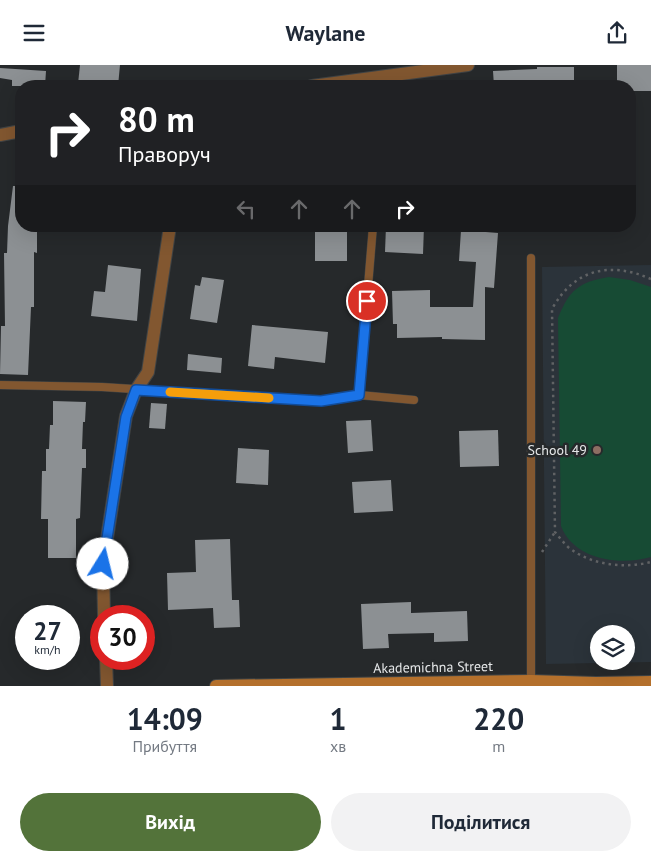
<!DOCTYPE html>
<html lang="uk">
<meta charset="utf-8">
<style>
body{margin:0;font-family:"PT Sans",sans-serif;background:#f2f2f3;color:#1f2937;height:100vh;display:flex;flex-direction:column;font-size:19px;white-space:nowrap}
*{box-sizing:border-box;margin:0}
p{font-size:16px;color:#747a83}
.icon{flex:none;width:28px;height:28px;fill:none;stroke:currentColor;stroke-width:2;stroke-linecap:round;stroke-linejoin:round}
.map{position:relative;height:621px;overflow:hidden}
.drawer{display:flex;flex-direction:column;background:#fff;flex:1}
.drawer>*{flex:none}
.hud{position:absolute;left:15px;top:15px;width:621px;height:152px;border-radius:20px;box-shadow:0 5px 20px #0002;background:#202124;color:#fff;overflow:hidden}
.fabs{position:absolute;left:590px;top:560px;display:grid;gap:10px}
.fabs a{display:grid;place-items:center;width:45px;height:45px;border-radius:50%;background:#fff;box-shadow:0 5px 20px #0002;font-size:25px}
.speed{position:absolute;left:15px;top:540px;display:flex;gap:10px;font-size:25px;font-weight:700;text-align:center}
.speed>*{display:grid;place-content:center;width:65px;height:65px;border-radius:50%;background:#fff;box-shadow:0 5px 20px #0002;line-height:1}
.speed small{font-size:12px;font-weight:400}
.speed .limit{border:8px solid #d22;background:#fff;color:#111}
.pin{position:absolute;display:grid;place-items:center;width:42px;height:42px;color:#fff;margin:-21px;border:2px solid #fff;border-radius:50%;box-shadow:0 1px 5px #0007}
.me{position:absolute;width:55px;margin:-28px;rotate:9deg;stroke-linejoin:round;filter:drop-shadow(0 0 4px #0008)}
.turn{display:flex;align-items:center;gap:18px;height:105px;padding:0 20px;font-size:22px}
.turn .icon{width:65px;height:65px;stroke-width:2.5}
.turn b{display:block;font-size:35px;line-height:42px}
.lanes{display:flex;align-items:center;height:48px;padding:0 20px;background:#0003;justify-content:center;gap:25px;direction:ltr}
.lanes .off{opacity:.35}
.eta{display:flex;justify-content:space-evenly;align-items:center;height:85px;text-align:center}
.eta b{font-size:30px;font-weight:600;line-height:35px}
.primary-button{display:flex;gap:10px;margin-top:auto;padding:10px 20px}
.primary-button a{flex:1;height:58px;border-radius:30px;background:#53733a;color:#fff;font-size:20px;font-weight:600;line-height:58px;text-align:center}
.primary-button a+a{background:#f2f2f3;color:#1f2937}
header{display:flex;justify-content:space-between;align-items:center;height:65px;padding:0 20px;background:#fff;font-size:22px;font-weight:600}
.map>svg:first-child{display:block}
.built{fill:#2b333a;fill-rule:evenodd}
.green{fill:#174b34}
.building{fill:#8c9093}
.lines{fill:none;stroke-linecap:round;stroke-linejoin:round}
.service-casing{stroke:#414445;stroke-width:9}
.minor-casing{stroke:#414445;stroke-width:14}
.secondary-casing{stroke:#414445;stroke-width:14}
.path{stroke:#606264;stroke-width:2.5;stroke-dasharray:2.5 4;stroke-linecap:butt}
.service{stroke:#825730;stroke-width:8}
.minor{stroke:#825730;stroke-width:12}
.secondary{stroke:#b4702c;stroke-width:12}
.route-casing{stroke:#114b97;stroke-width:12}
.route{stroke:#1a73e8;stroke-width:9}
.slow{stroke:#f59e0b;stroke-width:9}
.education-dot{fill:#8d6e63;stroke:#26292b;stroke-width:2}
.labels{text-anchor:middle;stroke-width:5;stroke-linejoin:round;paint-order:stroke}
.poi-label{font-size:14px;fill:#e5e7e8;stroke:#26292b;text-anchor:end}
.street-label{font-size:14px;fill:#e5e7e8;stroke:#26292b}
</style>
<header><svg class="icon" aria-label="menu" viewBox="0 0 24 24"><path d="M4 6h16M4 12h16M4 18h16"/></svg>Waylane<svg class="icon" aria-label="share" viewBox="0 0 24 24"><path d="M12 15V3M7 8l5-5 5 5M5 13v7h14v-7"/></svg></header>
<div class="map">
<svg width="651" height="621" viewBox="0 0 651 621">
<rect width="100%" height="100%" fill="#26292b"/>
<path class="built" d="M651 200V597L546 599 542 202ZM599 569H626V596H599Z"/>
<path class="green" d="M609 212 630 215 651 222V492C620 501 574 495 561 461L558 253C569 225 579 217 609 212Z"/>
<g class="building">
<path d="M80 0H120L118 21 78 19Z"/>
<path d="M617 0H651V26H630V21H617Z"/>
<path d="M537 2H574V21H494L493 6 537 4Z"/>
<path d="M0 3 46 6 45 21H12V15L0 13Z"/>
<path d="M13 121H21V161H37V188L34 187V242H31L28 310 0 309 1 261H5L4 188H7L8 161Z"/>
<rect x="315" y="161" width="32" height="35"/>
<path d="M386 161H424L423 189 385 187Z"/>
<path d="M461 165 498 168 494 223 485 222V275L442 274V272L397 273V259H393L392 226 430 225V242H473L476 197 459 196Z"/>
<path d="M108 200 141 204 137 256 91 251 94 226 105 227Z"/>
<path d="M202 212 224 215 217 258 190 254 195 220 200 221Z"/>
<path d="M252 260 328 267 325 298 275 292 274 304 248 301Z"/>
<path d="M188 289 222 293 221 308 187 305Z"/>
<path d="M53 336 86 337 85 357H83L82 384H86V403H82L80 453 76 454V493H48V454H41L42 406H46V384H49L50 360H53Z"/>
<path d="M151 338 167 339 165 364 149 363Z"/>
<path d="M371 355 373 386 348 388 346 356Z"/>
<path d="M498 365 499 401 460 402 459 366Z"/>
<path d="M238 383 269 385 268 420 236 418Z"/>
<path d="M391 415 393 446 354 448 352 417Z"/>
<path d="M230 474 232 535H239L240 562 214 563 213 543 168 545 167 508 196 507 195 475Z"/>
<path d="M411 537V548L467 546 468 576 434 577V568L388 569 389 583 363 584 361 539Z"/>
</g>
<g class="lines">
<defs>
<g id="service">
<path d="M531 193V616"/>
<path d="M0 320 102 322 321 336 359 330 414 335"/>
<path d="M359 330 373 161"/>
</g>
<g id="minor">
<path d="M312 21 468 0"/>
<path d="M0 70 21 66"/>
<path d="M104 551 103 499 126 351 136 325 148 307 170 161"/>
<path d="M106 594 107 621"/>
</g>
<path id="secondary" d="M216 621 531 616 596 618 651 617"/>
</defs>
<use href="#service" class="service-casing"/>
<use href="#minor" class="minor-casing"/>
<use href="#secondary" class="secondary-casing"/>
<g class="path">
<path d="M651 214C610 196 574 204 552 244L555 467C559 472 563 477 568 482 590 500 624 504 651 497"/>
<path d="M542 487 555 467"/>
</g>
<use href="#service" class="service"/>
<use href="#minor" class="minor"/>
<use href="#secondary" class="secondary"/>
</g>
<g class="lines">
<defs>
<path id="route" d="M103 499 126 352 136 325 321 336 359 330 367 236"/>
</defs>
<use href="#route" class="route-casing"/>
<use href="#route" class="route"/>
<path class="slow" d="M170 327 269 333"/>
</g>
<circle class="education-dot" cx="597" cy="385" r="5"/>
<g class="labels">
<g class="poi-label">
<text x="587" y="390">School 49</text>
</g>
<g class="street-label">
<text transform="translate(433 602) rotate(-1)" y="5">Akademichna Street</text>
</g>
</g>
</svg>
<div class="fabs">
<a><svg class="icon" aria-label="layers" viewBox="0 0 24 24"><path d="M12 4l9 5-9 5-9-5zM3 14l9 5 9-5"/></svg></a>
</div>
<div class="speed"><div>27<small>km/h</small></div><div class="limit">30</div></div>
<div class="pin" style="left:367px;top:236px;background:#d93025"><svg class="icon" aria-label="arrive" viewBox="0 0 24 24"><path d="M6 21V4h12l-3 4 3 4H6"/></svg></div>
<svg class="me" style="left:103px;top:499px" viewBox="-20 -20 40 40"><circle r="19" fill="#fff"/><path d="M0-13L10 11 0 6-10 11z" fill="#1a73e8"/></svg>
<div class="hud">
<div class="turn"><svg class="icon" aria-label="right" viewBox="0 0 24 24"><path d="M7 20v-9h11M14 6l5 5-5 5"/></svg><div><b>80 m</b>Праворуч</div></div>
<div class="lanes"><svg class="icon off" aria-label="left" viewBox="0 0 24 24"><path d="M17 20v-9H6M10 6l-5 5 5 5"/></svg><svg class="icon off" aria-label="ahead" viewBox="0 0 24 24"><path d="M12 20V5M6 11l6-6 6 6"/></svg><svg class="icon off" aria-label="ahead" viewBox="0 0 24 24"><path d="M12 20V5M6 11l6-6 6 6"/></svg><svg class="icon" aria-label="right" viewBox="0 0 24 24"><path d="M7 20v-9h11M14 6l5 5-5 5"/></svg></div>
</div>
</div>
<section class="drawer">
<div class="eta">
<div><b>14:09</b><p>Прибуття</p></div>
<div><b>1</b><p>хв</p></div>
<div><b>220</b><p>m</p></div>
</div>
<div class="primary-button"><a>Вихід</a><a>Поділитися</a></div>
</section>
